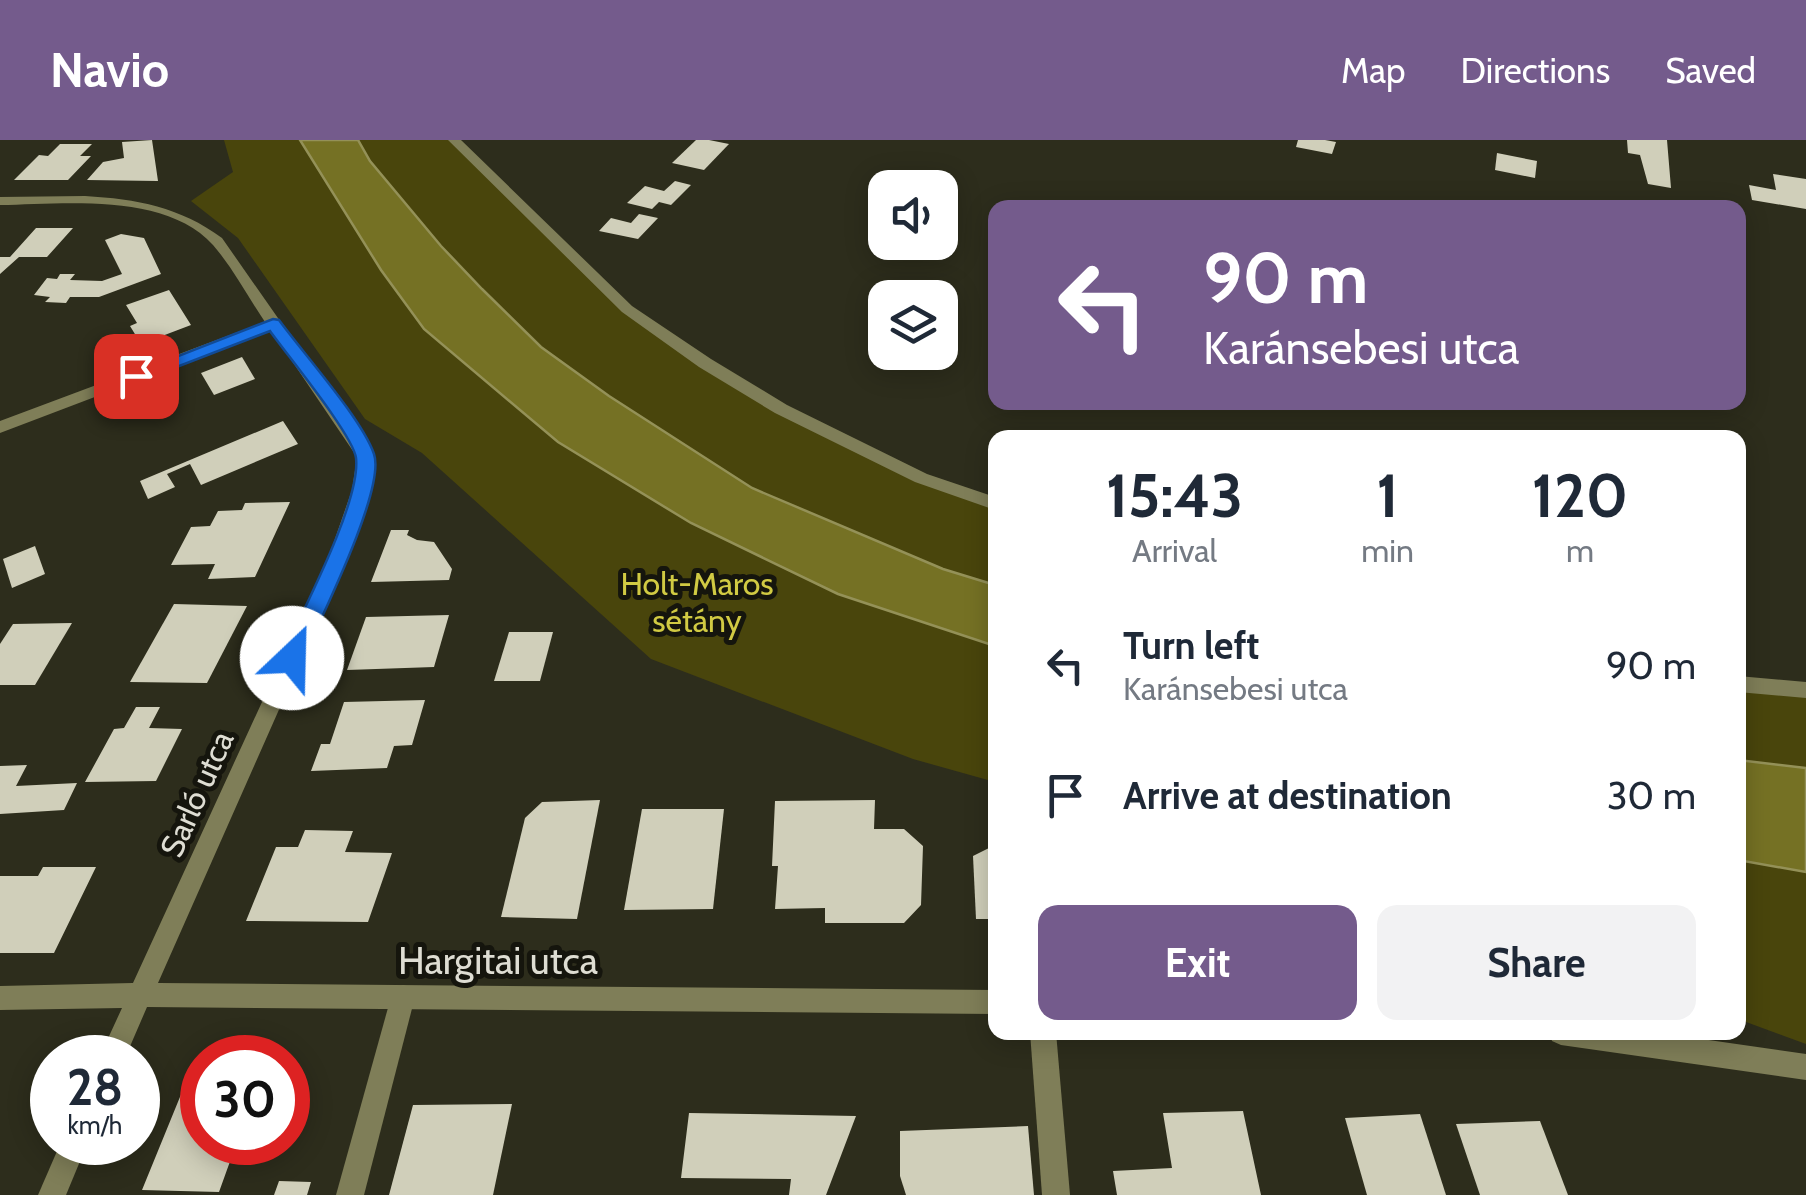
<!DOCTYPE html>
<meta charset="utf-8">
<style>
body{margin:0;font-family:Cabin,sans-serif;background:#f2f2f3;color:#1f2937;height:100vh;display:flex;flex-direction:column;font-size:38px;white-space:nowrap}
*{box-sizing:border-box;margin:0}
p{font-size:32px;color:#747a83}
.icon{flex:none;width:55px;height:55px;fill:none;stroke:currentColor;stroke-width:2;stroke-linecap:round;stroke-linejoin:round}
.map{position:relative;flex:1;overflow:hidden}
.sheet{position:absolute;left:988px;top:290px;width:758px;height:610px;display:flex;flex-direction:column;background:#fff;border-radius:20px;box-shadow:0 5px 25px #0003}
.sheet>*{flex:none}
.guide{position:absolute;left:988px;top:60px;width:758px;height:210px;border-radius:20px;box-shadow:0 5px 25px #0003;background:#745b8c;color:#fff;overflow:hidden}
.fabs{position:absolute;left:868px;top:30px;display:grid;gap:20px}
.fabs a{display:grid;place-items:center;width:90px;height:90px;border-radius:20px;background:#fff;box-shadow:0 5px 25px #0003;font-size:50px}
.speed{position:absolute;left:30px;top:895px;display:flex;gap:20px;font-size:50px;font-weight:700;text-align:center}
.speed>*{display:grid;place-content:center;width:130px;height:130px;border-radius:50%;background:#fff;box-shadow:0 5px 25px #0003;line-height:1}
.speed small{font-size:25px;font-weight:400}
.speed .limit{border:15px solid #d22;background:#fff;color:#111}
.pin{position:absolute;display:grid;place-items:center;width:85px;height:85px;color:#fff;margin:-42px;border-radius:20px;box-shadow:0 5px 15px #0006}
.me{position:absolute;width:110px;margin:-55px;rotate:24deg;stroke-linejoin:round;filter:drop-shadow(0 0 8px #0008)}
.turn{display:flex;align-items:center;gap:35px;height:210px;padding:0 50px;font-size:45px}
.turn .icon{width:130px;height:130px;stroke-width:2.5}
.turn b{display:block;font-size:70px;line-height:85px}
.eta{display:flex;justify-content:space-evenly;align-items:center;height:170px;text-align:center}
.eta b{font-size:60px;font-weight:700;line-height:70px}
.cta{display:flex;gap:20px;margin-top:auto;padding:20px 50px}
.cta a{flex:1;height:115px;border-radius:20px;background:#745b8c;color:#fff;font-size:40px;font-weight:700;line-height:115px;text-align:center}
.cta a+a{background:#f2f2f3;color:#1f2937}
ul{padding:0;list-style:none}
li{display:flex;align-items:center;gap:30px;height:130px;padding:0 50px}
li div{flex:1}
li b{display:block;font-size:38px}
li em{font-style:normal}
header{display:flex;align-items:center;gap:60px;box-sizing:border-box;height:140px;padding:0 50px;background:#745b8c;color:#fff}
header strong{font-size:48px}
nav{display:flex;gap:55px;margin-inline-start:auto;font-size:35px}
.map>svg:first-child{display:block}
.green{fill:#49450c}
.water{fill:#757124;stroke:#949158;stroke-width:2.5}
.building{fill:#d0cfba}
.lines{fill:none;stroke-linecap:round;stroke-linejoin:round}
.service{fill:#7f7e58;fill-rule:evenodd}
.minor{fill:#7f7e58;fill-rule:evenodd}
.route{fill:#1a73e8;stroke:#114b97;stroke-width:2.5}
.labels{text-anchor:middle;stroke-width:10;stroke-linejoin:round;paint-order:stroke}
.park-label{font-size:32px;fill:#d1ca43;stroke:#15150d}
.street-label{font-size:32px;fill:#deddd3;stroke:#15150d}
.near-street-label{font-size:38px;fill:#deddd3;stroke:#15150d}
</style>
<header>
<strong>Navio</strong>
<nav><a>Map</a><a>Directions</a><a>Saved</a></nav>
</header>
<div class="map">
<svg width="1806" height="1055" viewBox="0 0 1806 1055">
<rect width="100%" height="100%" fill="#2d2d1c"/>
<g class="green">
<path d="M224 0H300L381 130 424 189 558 302 691 383 838 454 995 506V642L913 619 651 519 422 313 365 279 238 98 191 61 233 32Z"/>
<path d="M358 0H454C503 49 553 108 607 151 719 239 861 317 995 364V445L943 429 752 348 609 256 541 207 482 149 441 106 370 21Z"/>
<path d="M1738 544 1806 550V628L1738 620Z"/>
<path d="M1738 720 1806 732V904L1738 879Z"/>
</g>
<g class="water">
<path d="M300 0H358L370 21 441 106 482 149 541 207 609 256 752 348 943 429 995 445V506L838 454 691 383 558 302 424 189 381 130Z"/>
<path d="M1738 620 1806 628V732L1738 720Z"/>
</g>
<g class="building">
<path d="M152 0 158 41 87 40 103 22 124 18 122 2Z"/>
<path d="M696 0H709L729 4 704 30 672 23Z"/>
<path d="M1298 0H1325L1336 2 1332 14 1296 7Z"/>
<path d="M1627 0H1667L1671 48 1648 44 1640 15 1628 13Z"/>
<path d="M60 4H92L80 16H91L68 40H14L39 15 48 16Z"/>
<path d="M1497 13 1537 21 1535 38 1495 30Z"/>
<path d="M1773 34 1806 39V69L1752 60 1749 45 1776 50Z"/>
<path d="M675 41 691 45 671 65 659 62 652 69 627 63 645 46 664 51Z"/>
<path d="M639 74 658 78 638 99 599 91 611 78 631 83Z"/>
<path d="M36 88H73L47 117H19L0 134V117H10Z"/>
<path d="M121 94 144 98 161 134 99 157H70L66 163 45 162 50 157 34 155 47 138 57 139 60 134H75L70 140 102 141 122 134 105 100Z"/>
<path d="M169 150 191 185 141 204 130 186 137 183 126 165Z"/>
<path d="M242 217 255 239 214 255 201 233Z"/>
<path d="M283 281 298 304 201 345 190 324 167 334 175 347 148 359 140 341Z"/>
<path d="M290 362 255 437 208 439 215 424 171 425 191 387 210 386 218 371 242 370 245 363Z"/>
<path d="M391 390H409L407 395 417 400 434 402 452 429 449 440 371 442Z"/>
<path d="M35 406 45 434 12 448 3 419Z"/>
<path d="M174 464 247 466 207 543 130 542Z"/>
<path d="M449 475 434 527 347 530 366 477Z"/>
<path d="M72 483 35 545H0V504L13 484Z"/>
<path d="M509 492H553L540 541H494Z"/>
<path d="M425 560 412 605 394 606 387 628 311 631 321 604H330L344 562Z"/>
<path d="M136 567H160L149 588 182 589 156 641 85 642 114 589 124 588Z"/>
<path d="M27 625 16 646 77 643 64 670 0 674V626Z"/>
<path d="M600 660 577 779 501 777 525 678 542 662Z"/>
<path d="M875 660 874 689H904L923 706 921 765 904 783H825V768L775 769 778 726H772L775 661Z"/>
<path d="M642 669H724L713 769 624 770Z"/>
<path d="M305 690 353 691 345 712 392 713 368 782 246 781 276 707H298Z"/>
<path d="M995 705V779H976L973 716Z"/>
<path d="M43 727H96L54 813H0V736H38Z"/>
<path d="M182 952H202V1002H237L219 1052 142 1050Z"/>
<path d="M512 964 493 1055H389L413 965Z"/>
<path d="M1243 971 1261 1055H1117L1113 1031 1172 1028 1163 973Z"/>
<path d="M689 973 856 976 826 1055H789L791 1039 681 1038Z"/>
<path d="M1420 974 1446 1055H1367L1345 978Z"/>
<path d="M1540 981 1568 1055H1480L1456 984Z"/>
<path d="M1028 986 1034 1055H906L900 1036V991Z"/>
<path d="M279 1041 311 1042 307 1055H274Z"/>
</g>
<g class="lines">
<g class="service">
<path d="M403 845 412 848 415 857 364 1055H336L391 857 394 848Z"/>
<path d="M1030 892H1056L1070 1055H1042Z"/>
</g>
<g class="minor">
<path d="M448 0H461L632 166 711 219 787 265 927 334 995 357V370L915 342 775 273 699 227 622 172Z"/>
<path d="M85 56C137 59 180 67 222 98L375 317 370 350 347 416 158 843 995 850V874L147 867 125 918H99L122 868 0 870V846L133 843 329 416 352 350 357 317 271 190 0 293V281L265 182C248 157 233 128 213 105 166 52 63 64 0 65V57Z"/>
<path d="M1738 536 1806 542V558L1738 552Z"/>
<path d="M1549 892H1653L1806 914V940L1561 905 1552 901Z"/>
<path d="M61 1002H88L66 1055H38Z"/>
</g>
</g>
<path class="route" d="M273 179 279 180C303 213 362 279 374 314 386 349 320 480 303 518L292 527 281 518C301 474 361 362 356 318 353 295 287 215 270 191L143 240H130L127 236Z"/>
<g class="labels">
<g class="park-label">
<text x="697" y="455">Holt-Maros<tspan x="697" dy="37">sétány</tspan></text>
</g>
<g class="street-label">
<text transform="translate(197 654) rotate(-66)" y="11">Sarló utca</text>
</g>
<g class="near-street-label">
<text x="498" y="834">Hargitai utca</text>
</g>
</g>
</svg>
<div class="fabs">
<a><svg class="icon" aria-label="sound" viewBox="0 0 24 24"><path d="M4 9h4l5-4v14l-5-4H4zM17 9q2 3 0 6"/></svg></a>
<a><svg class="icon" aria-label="layers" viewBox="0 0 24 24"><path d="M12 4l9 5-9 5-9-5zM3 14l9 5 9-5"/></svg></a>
</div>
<div class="speed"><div>28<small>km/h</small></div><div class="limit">30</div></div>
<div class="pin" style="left:136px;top:236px;background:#d93025"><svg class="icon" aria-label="arrive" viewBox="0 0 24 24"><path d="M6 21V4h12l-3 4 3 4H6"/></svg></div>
<svg class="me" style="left:292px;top:518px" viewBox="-20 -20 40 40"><circle r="19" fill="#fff"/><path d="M0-13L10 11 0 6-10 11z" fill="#1a73e8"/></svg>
<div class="guide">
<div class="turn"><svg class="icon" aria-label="left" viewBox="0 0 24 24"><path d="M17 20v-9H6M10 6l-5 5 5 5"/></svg><div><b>90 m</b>Karánsebesi utca</div></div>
</div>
<section class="sheet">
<div class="eta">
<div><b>15:43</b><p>Arrival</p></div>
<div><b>1</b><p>min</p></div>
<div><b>120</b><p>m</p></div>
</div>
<ul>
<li><svg class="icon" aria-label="left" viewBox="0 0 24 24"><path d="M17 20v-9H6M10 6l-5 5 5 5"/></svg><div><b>Turn left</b><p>Karánsebesi utca</p></div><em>90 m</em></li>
<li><svg class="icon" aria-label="arrive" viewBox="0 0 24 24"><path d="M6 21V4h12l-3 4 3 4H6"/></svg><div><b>Arrive at destination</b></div><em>30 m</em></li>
</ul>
<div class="cta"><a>Exit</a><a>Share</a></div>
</section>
</div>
